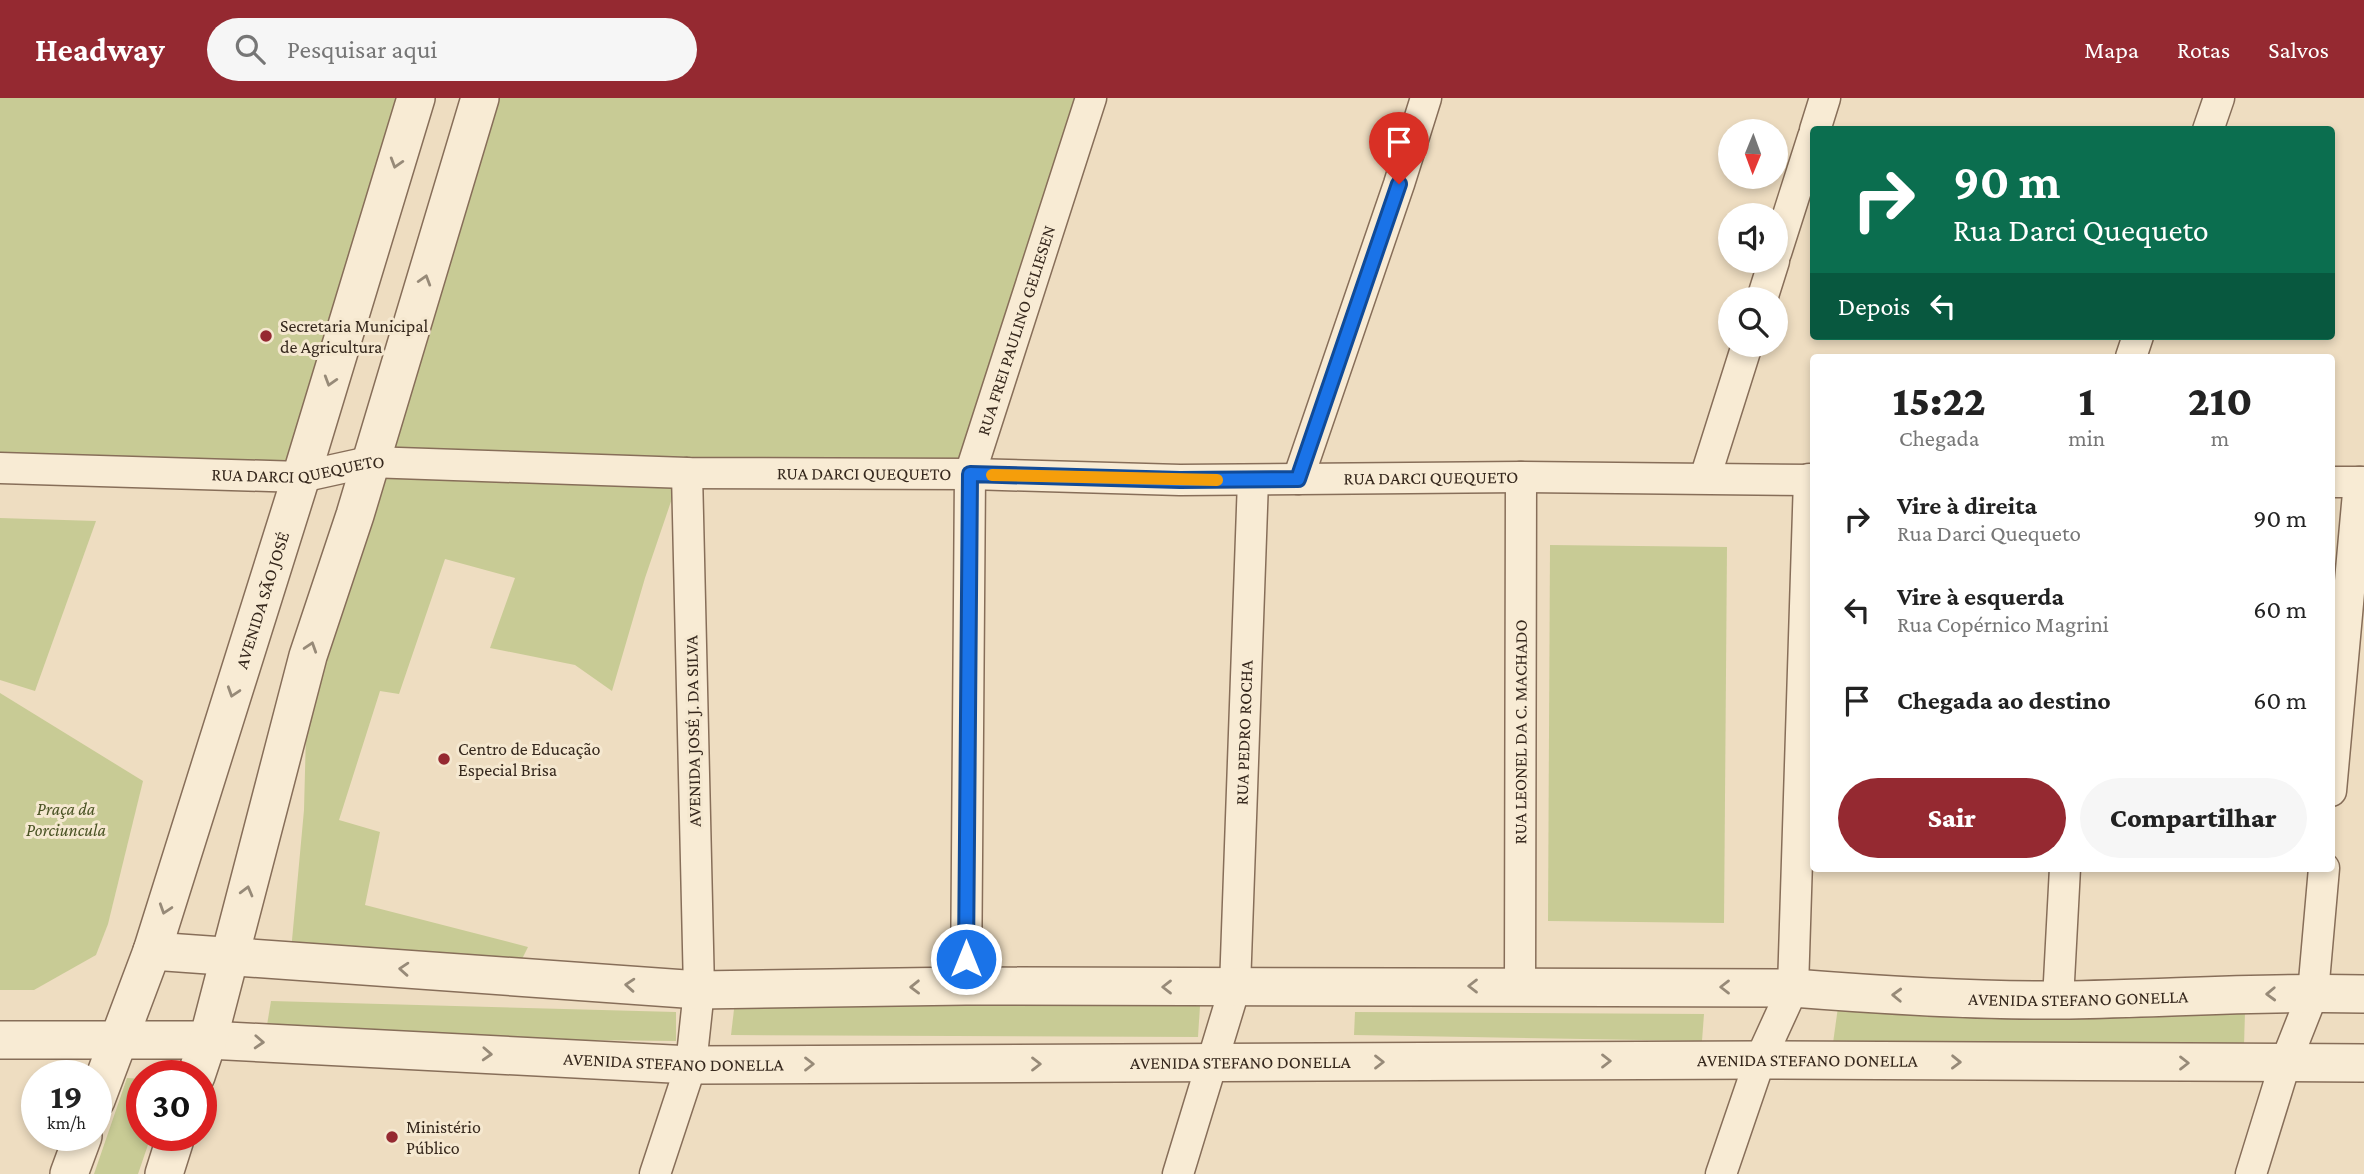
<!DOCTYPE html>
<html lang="pt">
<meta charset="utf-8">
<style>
body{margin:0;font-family:"Crimson Pro",serif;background:#f6f6f6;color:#222;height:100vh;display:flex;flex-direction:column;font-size:26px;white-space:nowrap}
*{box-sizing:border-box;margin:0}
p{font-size:23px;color:#767676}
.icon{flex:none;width:38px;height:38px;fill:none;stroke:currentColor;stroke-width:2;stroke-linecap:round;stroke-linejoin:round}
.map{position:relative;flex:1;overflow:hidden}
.panel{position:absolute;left:1810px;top:256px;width:525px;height:518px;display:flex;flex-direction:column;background:#fff;border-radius:7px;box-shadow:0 4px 10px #0003}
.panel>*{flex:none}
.top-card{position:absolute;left:1810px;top:28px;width:525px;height:214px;border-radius:7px;box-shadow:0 4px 10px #0003;background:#0b6e4f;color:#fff;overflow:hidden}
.needle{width:46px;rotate:181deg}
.buttons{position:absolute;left:1718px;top:21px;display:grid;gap:14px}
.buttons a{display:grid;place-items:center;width:70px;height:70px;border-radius:50%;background:#fff;box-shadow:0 4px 10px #0003;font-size:35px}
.speed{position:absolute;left:21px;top:962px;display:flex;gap:14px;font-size:35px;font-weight:700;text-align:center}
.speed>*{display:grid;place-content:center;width:91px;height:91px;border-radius:50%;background:#fff;box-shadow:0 4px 10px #0003;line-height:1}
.speed small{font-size:18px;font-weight:400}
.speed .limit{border:10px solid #d22;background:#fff;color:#111}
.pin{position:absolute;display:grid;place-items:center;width:60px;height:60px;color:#fff;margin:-72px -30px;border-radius:50% 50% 50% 0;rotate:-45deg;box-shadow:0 0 7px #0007}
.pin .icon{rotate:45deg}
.me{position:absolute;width:77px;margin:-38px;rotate:0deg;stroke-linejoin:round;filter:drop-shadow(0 0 5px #0008)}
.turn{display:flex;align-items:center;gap:24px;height:147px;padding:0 28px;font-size:32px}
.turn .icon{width:91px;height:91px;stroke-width:2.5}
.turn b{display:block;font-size:49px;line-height:60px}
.then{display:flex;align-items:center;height:66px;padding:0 28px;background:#0003;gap:14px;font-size:26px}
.eta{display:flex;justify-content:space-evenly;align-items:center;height:119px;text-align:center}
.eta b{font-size:42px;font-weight:800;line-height:49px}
.button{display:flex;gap:14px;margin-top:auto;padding:14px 28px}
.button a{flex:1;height:80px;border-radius:42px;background:#952931;color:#fff;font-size:28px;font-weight:800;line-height:80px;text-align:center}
.button a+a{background:#f6f6f6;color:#222}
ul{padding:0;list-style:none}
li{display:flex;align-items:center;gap:21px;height:91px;padding:0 28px}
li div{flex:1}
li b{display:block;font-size:26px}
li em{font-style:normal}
header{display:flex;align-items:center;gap:42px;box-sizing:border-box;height:98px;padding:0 35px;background:#952931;color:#fff}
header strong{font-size:33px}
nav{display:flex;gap:38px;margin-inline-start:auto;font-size:24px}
.search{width:490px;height:63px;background:#f6f6f6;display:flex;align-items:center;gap:18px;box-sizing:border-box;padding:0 24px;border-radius:38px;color:#767676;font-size:26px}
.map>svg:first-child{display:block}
.green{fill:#c8cb95}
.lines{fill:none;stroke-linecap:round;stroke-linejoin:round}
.minor-casing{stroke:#876e59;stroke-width:33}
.tertiary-casing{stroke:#876e59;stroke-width:40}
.minor{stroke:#f8ebd4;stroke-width:30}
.tertiary{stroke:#f8ebd4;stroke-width:37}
.oneway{stroke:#978a78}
.route-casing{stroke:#114b97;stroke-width:18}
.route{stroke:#1a73e8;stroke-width:12}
.slow{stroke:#f59e0b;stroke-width:12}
.poi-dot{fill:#952931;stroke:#f5e8d0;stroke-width:2.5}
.labels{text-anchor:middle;stroke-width:6;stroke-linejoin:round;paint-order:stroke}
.poi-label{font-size:18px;fill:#36281d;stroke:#f5e8d0;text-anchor:start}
.street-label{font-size:18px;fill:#36281d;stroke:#f5e8d0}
.park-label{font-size:18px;font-style:italic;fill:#4a5324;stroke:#f5e8d0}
</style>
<header>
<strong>Headway</strong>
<div class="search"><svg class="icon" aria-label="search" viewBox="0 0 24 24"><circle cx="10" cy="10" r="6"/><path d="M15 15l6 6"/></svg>Pesquisar aqui</div>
<nav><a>Mapa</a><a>Rotas</a><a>Salvos</a></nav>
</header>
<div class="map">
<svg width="2364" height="1076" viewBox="0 0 2364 1076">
<rect width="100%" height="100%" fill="#eeddc1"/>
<g class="green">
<path d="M0 0H416L301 379 0 375Z"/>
<path d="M480 0H1092L970 376 680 377 645 480 612 593 575 567 490 550 515 480 445 461 399 596 380 593 339 722 380 734 365 807 528 849 519 867 291 853 304 712 308 558Z"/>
<path d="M0 420 96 423 35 593 0 582Z"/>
<path d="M1550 447 1727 449 1724 825 1548 823Z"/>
<path d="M0 595 143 683 108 826 96 857 34 892H0Z"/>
<path d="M271 903 676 914V943L265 939Z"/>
<path d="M735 903 1200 908 1198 939 731 937Z"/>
<path d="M1838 909 2245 914 2244 948 1833 945Z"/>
<path d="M1355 914 1704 916 1702 943 1354 937Z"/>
<path d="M127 980 142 981V1038H151L138 1076H94Z"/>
</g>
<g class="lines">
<defs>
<g id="minor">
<path d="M1815 32 1825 0"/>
<path d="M2208 32 2219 0"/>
<path d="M1776 155 1813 39"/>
<path d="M1762 201 1774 163"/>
<path d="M2131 259 2138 238"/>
<path id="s1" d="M0 370 301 379 369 364 687 375 970 376 1180 382 1521 379 1813 382"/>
<path d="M1705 380 1747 247"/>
<path d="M1298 381 1399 86 1426 0"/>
<path d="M2331 384H2364"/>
<path d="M2331 693 2359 384"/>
<path id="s2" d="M966 888 970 376 1091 0"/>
<path id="s3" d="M1520 888 1521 379"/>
<path d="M2058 902 2065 770"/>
<path d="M655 1076 691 967 699 892 687 375"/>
<path id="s4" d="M1178 1076 1235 889 1253 382"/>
<path d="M1721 1076 1760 962 1793 890 1809 381"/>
<path d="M2251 1076 2285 966 2313 895 2324 770"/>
</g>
<g id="tertiary">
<path id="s5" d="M152 853 699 892 966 888 1793 890C1881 897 1971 903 2060 902 2161 901 2262 893 2364 896"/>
<path id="s6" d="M0 942H208L691 967 1760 962 2364 965"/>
<path d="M196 978 208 942 308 558 355 417 480 0"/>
<path id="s7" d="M96 1002 152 853 301 379 416 0"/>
<path d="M69 1076 83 1038"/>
<path d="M164 1076 176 1038"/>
</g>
</defs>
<use href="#minor" class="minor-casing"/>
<use href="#tertiary" class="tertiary-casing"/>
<use href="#minor" class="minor"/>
<use href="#tertiary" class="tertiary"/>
</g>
<defs><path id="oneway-chevron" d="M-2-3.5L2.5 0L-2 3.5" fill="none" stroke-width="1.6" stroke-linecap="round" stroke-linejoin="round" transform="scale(1.75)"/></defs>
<g class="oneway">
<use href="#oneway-chevron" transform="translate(396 65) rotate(107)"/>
<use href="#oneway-chevron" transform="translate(425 182) rotate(-73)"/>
<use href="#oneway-chevron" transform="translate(330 283) rotate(107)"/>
<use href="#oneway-chevron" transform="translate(311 549) rotate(-72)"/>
<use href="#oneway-chevron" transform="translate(233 594) rotate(108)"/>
<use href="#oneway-chevron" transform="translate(247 793) rotate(-75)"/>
<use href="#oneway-chevron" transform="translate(165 811) rotate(108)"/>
<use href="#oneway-chevron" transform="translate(404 871) rotate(-176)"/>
<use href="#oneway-chevron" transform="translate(630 887) rotate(-176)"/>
<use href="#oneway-chevron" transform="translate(1473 888) rotate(180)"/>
<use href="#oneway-chevron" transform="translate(915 889) rotate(179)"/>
<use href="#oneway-chevron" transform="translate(1167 889) rotate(-180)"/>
<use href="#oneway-chevron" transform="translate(1725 889) rotate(-180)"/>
<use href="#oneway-chevron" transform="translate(2271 896) rotate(178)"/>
<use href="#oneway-chevron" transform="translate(1897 897) rotate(-178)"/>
<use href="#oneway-chevron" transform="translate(259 944) rotate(3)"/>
<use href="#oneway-chevron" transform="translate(487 956) rotate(3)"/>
<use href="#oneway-chevron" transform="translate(1606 963)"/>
<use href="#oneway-chevron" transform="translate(1379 964)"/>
<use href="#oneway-chevron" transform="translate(1956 964) rotate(1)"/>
<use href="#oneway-chevron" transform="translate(2184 965)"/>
<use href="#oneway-chevron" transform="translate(809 966)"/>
<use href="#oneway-chevron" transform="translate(1036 966)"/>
</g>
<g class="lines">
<defs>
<path id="route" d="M966 861 970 376 1180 382 1298 381 1399 86"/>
</defs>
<use href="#route" class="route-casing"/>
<use href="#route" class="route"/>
<path class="slow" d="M992 377 1217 382"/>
</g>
<g class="poi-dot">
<circle cx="266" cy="238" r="7"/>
<circle cx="444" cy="661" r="7"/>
<circle cx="392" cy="1039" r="7"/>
</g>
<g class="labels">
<g class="poi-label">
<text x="280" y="234">Secretaria Municipal<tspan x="280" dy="21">de Agricultura</tspan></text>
<text x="458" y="657">Centro de Educação<tspan x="458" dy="21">Especial Brisa</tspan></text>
<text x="406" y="1035">Ministério<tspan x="406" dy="21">Público</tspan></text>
</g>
<g class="street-label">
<text dy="6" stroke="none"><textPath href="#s2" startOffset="663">RUA FREI PAULINO GELIESEN</textPath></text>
<text dy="6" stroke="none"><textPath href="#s1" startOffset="299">RUA DARCI QUEQUETO</textPath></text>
<text dy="6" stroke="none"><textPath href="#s1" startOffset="866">RUA DARCI QUEQUETO</textPath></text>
<text dy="6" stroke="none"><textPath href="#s1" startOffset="1433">RUA DARCI QUEQUETO</textPath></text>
<text dy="6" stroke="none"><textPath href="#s7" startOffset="527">AVENIDA SÃO JOSÉ</textPath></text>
<text transform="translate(693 633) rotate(-91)" y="6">AVENIDA JOSÉ J. DA SILVA</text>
<text dy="6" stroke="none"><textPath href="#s3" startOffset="254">RUA LEONEL DA C. MACHADO</textPath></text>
<text dy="6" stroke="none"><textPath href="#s4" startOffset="450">RUA PEDRO ROCHA</textPath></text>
<text dy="6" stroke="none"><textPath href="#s5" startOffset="1928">AVENIDA STEFANO GONELLA</textPath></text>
<text dy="6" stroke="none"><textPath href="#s6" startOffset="674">AVENIDA STEFANO DONELLA</textPath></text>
<text dy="6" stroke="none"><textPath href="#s6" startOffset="1808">AVENIDA STEFANO DONELLA</textPath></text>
<text dy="6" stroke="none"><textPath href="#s6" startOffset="1241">AVENIDA STEFANO DONELLA</textPath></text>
</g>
<g class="park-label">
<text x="66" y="717">Praça da<tspan x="66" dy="21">Porciuncula</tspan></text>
</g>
</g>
</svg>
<div class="buttons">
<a><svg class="needle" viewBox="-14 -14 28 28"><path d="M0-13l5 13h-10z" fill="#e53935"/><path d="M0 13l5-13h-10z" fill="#767676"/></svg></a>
<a><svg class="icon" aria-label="sound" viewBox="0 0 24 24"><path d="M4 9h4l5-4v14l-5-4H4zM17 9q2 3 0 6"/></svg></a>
<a><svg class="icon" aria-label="search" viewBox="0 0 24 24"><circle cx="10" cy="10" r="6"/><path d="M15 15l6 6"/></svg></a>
</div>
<div class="speed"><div>19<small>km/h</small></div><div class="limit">30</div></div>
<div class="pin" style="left:1399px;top:86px;background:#d93025"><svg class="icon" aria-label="arrive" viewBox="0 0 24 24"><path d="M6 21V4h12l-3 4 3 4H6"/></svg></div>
<svg class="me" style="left:966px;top:861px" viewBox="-20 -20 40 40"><circle r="17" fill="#1a73e8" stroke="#fff" stroke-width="3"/><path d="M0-11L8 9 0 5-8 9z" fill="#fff"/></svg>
<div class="top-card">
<div class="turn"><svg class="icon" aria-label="right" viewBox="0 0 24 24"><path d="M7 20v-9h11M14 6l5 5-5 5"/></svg><div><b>90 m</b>Rua Darci Quequeto</div></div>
<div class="then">Depois<svg class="icon" aria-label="left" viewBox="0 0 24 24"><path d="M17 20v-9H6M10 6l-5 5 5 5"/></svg></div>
</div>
<section class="panel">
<div class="eta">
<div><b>15:22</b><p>Chegada</p></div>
<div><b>1</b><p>min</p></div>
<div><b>210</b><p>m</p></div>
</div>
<ul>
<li><svg class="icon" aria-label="right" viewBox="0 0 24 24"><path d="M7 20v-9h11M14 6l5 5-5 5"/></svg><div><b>Vire à direita</b><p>Rua Darci Quequeto</p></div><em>90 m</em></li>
<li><svg class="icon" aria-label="left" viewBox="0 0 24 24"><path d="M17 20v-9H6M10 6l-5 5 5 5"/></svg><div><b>Vire à esquerda</b><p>Rua Copérnico Magrini</p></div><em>60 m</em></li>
<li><svg class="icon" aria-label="arrive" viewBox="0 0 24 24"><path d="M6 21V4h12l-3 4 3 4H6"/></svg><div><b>Chegada ao destino</b></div><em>60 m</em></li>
</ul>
<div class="button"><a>Sair</a><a>Compartilhar</a></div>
</section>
</div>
